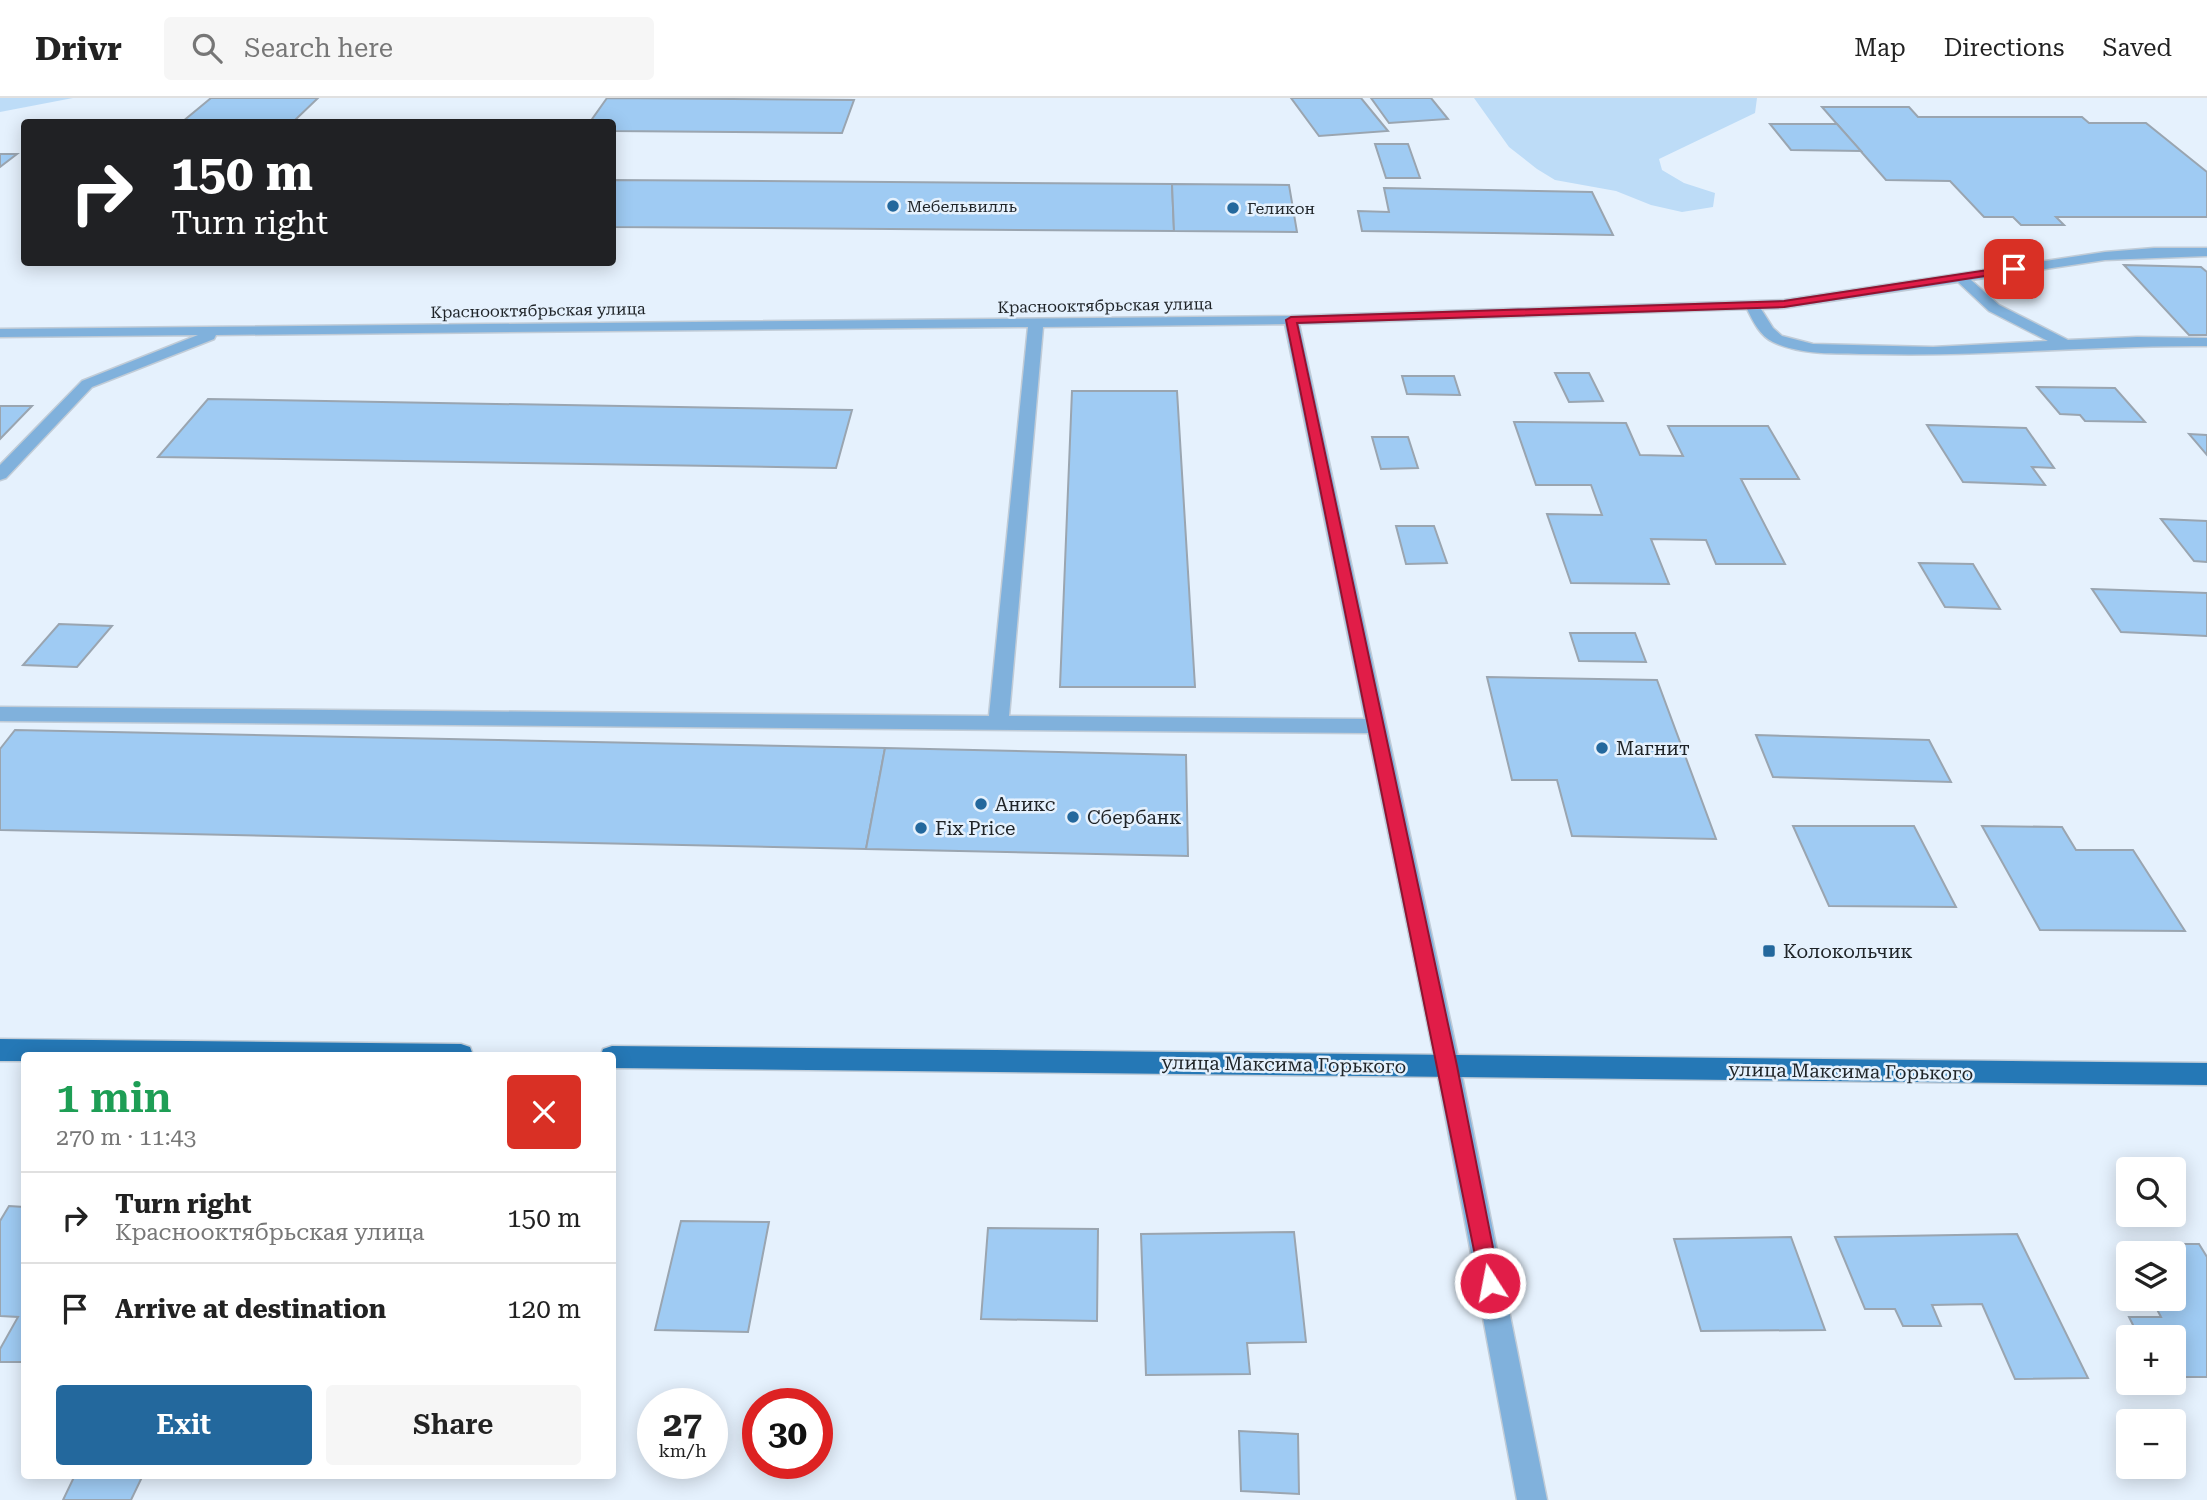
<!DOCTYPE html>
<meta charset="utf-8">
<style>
body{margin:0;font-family:"Roboto Serif",serif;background:#f6f6f6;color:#222;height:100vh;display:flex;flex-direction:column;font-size:26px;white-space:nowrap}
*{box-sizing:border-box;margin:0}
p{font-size:23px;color:#767676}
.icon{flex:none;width:38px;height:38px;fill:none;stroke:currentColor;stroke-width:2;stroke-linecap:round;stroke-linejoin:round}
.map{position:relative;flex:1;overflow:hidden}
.drawer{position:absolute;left:21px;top:954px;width:595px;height:427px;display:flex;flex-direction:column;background:#fff;border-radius:7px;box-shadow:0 4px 18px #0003}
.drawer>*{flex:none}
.guide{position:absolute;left:21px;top:21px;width:595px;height:147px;border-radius:7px;box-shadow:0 4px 18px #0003;background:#202124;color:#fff;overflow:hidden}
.buttons{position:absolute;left:2116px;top:1059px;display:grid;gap:14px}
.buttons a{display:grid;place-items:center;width:70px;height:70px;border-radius:7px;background:#fff;box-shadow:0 4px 18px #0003;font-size:35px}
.speed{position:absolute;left:637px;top:1290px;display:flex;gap:14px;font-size:35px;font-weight:700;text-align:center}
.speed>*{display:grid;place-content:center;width:91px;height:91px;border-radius:50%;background:#fff;box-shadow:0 4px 18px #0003;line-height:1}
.speed small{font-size:18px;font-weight:400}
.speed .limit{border:10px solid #d22;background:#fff;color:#111}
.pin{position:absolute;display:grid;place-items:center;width:60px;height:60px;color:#fff;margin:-30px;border-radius:14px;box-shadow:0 4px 10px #0006}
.me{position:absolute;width:77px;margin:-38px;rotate:349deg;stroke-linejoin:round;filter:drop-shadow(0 0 5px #0008)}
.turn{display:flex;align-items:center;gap:24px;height:147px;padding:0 35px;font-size:32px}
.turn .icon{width:91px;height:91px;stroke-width:2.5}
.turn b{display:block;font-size:49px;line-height:60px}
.round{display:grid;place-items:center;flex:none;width:74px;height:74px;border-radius:7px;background:#f6f6f6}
.headline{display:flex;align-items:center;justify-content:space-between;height:119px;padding:0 35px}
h1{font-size:42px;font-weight:600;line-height:52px;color:#1e9e55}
.primary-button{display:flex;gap:14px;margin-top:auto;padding:14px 35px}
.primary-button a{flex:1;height:80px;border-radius:7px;background:#23689d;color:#fff;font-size:28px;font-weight:600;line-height:80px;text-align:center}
.primary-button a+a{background:#f6f6f6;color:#222}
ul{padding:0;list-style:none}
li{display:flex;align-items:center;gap:21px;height:91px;padding:0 35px;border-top:2px solid #e0e0e0}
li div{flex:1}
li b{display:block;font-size:26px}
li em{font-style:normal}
header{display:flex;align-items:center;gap:42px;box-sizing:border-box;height:98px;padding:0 35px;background:#fff;border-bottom:2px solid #e0e0e0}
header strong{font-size:33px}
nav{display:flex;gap:38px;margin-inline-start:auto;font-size:24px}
.search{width:490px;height:63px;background:#f6f6f6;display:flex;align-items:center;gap:18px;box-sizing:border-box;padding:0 24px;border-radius:7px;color:#767676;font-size:26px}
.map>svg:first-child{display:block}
.green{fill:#bddcf7}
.building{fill:#9fcbf3;stroke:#9aa5b0;stroke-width:2}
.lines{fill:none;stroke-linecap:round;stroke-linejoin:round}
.minor-casing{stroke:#c1ccd7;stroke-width:3}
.major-casing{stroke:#c1ccd7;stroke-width:3}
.minor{fill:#80b1dc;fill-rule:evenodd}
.major{fill:#2578b6;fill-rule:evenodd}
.route{fill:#e11d48;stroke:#92132f;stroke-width:2}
.poi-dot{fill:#23689d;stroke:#e5f1fd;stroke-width:2.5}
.labels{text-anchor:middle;stroke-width:5;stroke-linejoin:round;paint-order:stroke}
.far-poi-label{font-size:16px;fill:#1f2428;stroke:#e5f1fd;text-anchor:start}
.far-street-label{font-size:16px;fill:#1f2428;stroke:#e5f1fd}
.poi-label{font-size:19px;fill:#1f2428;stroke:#e5f1fd;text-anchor:start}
.street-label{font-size:19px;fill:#1f2428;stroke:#e5f1fd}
</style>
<header>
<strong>Drivr</strong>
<div class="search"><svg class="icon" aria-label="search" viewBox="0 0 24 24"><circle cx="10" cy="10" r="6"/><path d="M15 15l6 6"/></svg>Search here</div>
<nav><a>Map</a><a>Directions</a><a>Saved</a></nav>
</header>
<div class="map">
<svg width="2207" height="1402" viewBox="0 0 2207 1402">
<rect width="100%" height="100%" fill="#e5f1fd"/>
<g class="green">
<path d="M0 0H73L0 14Z"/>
<path d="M1474 0H1757L1755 15 1659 61 1662 72 1684 85 1715 95 1713 109 1682 114 1651 107 1616 93 1555 82 1537 71 1509 49Z"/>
</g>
<g class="building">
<path d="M211 0H318L293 24H182Z"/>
<path d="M607 0 854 2 842 35 612 33V24H590Z"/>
<path d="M1291 0H1361L1388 33 1319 38Z"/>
<path d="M1371 0H1431L1448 21 1389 25Z"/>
<path d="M1822 9H1909L1918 19H2082L2089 25H2146L2207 74V119H2056L2064 127H2021L2013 119H1984L1950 83 1886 82Z"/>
<path d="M1770 26H1837L1861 53 1791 52Z"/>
<path d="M1375 46H1408L1420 80H1386Z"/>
<path d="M0 56H17L0 69Z"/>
<path d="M612 82 1172 86 1174 133 612 129Z"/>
<path d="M1172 86 1289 87 1297 134 1174 133Z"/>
<path d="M1384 90 1592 94 1613 137 1362 133 1358 113 1389 114Z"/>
<path d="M2124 167 2201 169 2207 174V237H2189Z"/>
<path d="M1555 275H1589L1603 303 1569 304Z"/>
<path d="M1402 278H1454L1460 297 1407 296Z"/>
<path d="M2037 289 2115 290 2145 324 2085 323 2080 317 2060 316Z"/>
<path d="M1072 293H1177L1195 589H1060Z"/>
<path d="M208 301 852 312 836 370 158 359Z"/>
<path d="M0 308H32L0 341Z"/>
<path d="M1514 324 1626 325 1640 357 1683 358 1668 328H1768L1799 381H1741L1785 466H1716L1706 442 1651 441 1669 486 1571 485 1547 416 1602 417 1591 387H1536Z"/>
<path d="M1927 327 2026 330 2054 370 2032 369 2045 387 1963 384Z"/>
<path d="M2189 336 2207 337V357Z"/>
<path d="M1372 339H1408L1418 370 1381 371Z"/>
<path d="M2161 421 2207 423V464L2194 463Z"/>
<path d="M1396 428H1434L1447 465 1406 466Z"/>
<path d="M1919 465 1973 466 2000 511 1945 509Z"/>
<path d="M2092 491 2207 495V538L2121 534Z"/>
<path d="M59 526 112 528 77 569 23 567Z"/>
<path d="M1570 535H1635L1646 564 1579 563Z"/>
<path d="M1487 579 1657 582 1716 741 1572 738 1557 682H1512Z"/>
<path d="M15 632 885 650 866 751 0 732V651Z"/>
<path d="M1756 637 1929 642 1951 684 1773 679Z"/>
<path d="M885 650 1186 657 1188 758 866 751Z"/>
<path d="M1793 728H1914L1956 809 1829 808Z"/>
<path d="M1982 728 2062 729 2076 752H2133L2185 833 2040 832Z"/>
<path d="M9 1108 24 1109V1264H0V1251L18 1219 0 1218V1123Z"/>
<path d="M681 1123 769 1124 748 1234 655 1232Z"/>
<path d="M988 1130 1098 1131 1097 1223 981 1221Z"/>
<path d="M1294 1134 1306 1244 1247 1245 1250 1276 1146 1277 1141 1136Z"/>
<path d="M2017 1136 2088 1280 2015 1281 1982 1206 1932 1207 1941 1228H1903L1895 1211H1865L1835 1139Z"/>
<path d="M1791 1139 1825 1232 1701 1233 1674 1141Z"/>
<path d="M2122 1146H2199L2207 1159V1279H2174V1239H2139L2129 1219H2161L2151 1200H2174V1155H2128V1158Z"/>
<path d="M1239 1333 1298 1336 1299 1396 1241 1393Z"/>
<path d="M75 1377H143L131 1402H63Z"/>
</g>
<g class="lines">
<defs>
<path id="minor" d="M2154 150H2207V158L2105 162 1971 182 1999 207 2068 242 2137 239 2207 240V248C2095 247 1984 259 1872 256 1840 255 1803 258 1773 244 1760 238 1753 223 1747 211L1299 226 1460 968 1547 1402H1517L1436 968 1368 635 0 623V609L989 618 1028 229 216 237 214 241 92 289 6 380 0 382V367L82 283 198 237 0 239V231L1291 218 1784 202 2105 154ZM1958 184 1989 213 2048 243 1933 249 1813 246 1782 238 1773 230 1761 211 1784 210ZM1285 226 1365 621 1009 618 1043 229Z"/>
<g id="major">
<path d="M0 941 461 946 470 949 473 957H24V963H0Z"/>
<path d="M612 948 2207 965V987L612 970V957H601L603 951Z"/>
</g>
</defs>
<use href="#minor" class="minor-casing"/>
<use href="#major" class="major-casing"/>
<use href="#minor" class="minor"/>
<use href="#major" class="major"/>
</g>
<path class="route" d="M2014 168 2019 171 2017 173 1784 209 1297 225 1457 968 1500 1185 1497 1192 1490 1195 1482 1192 1286 222 1291 219 1784 203Z"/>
<g class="poi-dot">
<circle cx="893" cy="108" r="7"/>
<circle cx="1233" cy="110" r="7"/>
<circle cx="1602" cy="650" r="7"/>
<circle cx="981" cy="706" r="7"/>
<circle cx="1073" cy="719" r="7"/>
<circle cx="921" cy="730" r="7"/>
<rect x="1762" y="846" width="14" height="14" rx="3.5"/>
</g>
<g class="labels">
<g class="far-poi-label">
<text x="907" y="114">Мебельвилль</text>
<text x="1247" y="116">Геликон</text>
</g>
<g class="far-street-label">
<text transform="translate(1105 207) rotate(-1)" y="6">Краснооктябрьская улица</text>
<text transform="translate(538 212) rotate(-1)" y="6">Краснооктябрьская улица</text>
</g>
<g class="poi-label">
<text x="1616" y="657">Магнит</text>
<text x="995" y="713">Аникс</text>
<text x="1087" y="726">Сбербанк</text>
<text x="935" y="737">Fix Price</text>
<text x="1783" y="860">Колокольчик</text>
</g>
<g class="street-label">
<text transform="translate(1284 966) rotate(1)" y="7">улица Максима Горького</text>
<text transform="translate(1851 973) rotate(1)" y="7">улица Максима Горького</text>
</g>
</g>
</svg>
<div class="buttons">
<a><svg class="icon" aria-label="search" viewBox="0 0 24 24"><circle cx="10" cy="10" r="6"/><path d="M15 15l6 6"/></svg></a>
<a><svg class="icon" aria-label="layers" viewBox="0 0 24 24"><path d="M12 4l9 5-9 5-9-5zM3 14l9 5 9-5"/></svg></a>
<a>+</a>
<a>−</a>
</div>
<div class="speed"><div>27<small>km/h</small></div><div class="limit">30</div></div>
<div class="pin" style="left:2014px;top:171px;background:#d93025"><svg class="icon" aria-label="arrive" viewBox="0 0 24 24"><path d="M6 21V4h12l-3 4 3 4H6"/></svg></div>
<svg class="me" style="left:1490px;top:1185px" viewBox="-20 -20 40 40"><circle r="17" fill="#e11d48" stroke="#fff" stroke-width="3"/><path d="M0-11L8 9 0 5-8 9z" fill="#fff"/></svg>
<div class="guide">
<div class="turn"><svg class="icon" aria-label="right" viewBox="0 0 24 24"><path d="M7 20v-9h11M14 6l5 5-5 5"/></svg><div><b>150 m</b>Turn right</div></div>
</div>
<section class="drawer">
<div class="headline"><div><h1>1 min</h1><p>270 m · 11:43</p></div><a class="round" style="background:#d93025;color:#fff"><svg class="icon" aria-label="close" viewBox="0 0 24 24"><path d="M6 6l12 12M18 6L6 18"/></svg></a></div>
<ul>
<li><svg class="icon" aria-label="right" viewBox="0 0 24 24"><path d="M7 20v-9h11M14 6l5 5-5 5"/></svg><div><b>Turn right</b><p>Краснооктябрьская улица</p></div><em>150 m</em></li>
<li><svg class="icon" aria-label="arrive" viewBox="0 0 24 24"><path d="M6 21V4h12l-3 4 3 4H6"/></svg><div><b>Arrive at destination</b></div><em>120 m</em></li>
</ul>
<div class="primary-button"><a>Exit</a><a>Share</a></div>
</section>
</div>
